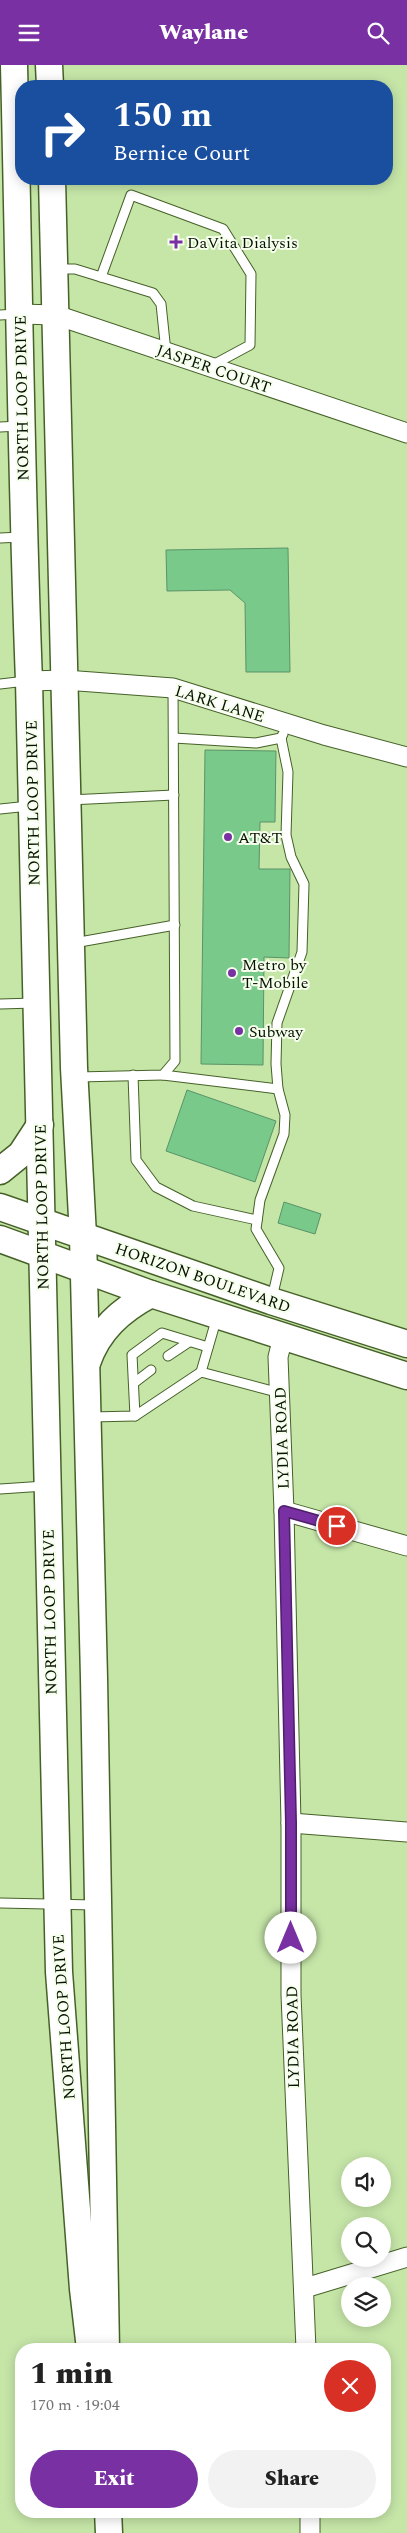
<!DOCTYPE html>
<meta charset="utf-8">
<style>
body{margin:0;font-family:Spectral,serif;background:#f2f2f2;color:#222;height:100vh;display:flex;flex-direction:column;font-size:19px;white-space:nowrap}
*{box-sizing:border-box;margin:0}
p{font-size:16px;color:#767676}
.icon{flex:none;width:28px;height:28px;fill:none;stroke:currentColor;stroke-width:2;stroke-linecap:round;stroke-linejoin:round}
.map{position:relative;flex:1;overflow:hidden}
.panel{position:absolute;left:15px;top:2278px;width:376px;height:175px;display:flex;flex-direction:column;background:#fff;border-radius:20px;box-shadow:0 2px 12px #0003}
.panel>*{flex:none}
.top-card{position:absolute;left:15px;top:15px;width:378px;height:105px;border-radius:20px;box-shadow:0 2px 12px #0003;background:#1a4fa0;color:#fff;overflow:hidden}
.fabs{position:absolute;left:341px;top:2092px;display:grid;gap:10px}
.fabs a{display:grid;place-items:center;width:50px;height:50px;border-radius:50%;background:#fff;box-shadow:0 2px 12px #0003;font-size:25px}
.pin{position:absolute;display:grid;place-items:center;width:42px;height:42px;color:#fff;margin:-21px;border:2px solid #fff;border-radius:50%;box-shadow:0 1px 5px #0007}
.me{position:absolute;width:55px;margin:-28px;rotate:0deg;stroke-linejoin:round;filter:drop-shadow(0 0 4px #0008)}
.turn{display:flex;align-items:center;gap:18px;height:105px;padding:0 15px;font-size:22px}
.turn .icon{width:65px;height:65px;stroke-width:2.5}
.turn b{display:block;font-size:35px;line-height:42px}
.round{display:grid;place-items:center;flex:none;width:52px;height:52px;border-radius:26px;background:#f2f2f2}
.summary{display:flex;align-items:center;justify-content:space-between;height:85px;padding:0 15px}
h1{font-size:30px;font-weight:800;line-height:38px}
.action{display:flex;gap:10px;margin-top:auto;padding:10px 15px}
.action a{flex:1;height:58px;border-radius:30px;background:#7830a2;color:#fff;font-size:20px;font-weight:800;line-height:58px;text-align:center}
.action a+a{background:#f2f2f2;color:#222}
header{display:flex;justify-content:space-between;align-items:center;height:65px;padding:0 15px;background:#7830a2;color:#fff;font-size:22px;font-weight:800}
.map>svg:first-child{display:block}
.building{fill:#79c98b;stroke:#5a9367}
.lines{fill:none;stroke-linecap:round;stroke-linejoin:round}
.lane-casing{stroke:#466128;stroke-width:11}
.street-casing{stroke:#466128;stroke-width:21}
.secondary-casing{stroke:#466128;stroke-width:29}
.lane{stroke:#fff;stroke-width:9}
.street{stroke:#fff;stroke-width:19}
.secondary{stroke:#fff;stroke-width:26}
.route-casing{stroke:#4e1f69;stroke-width:12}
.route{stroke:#7830a2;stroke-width:9}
.poi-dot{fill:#7830a2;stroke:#f5ffec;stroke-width:2}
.labels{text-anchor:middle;stroke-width:4;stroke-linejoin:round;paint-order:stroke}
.poi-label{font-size:16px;fill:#071100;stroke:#f5ffec;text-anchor:start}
.street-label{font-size:16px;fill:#071100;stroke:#f5ffec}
</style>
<header><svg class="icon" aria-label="menu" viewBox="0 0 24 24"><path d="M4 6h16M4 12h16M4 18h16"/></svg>Waylane<svg class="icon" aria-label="search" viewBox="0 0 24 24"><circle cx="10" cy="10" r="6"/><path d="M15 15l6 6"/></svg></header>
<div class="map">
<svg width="407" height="2468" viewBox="0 0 407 2468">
<rect width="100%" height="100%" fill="#c6e6a8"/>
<g class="building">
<path d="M288 483 290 607H246L245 538 230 525 167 526 166 485Z"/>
<path d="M205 685 276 686 275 757H260L259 804H290L289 893 264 892 263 1000 201 999Z"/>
<path d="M187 1025 276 1056 255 1117 166 1086Z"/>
<path d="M284 1137 321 1149 315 1169 278 1158Z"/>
</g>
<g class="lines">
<defs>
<g id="lane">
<path d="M56 204H75L153 228 161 239 166 287"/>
<path d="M101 212 131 130 223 164 251 209 250 280 211 301"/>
<path d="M0 250 17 249"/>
<path d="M0 362 20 361"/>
<path d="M0 473 22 472"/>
<path d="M0 619 26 616"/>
<path d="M174 673 256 678 281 673 283 669"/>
<path d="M69 735 174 730"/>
<path d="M0 744 29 741"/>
<path d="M74 878 175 860"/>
<path d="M0 939 34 938"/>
<path d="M133 1010 136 1095 156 1122 193 1141 257 1155"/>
<path d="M163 1010 278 1024"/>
<path d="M78 1012 163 1010 175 996 173 623"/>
<path d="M272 1233 279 1203 256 1164 260 1135 284 1069 285 1050 278 1024 276 999 277 958 302 887 304 819 291 792 286 770 288 707 281 673"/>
<path d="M168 1291 189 1277"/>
<path d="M201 1307 217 1252"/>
<path d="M134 1318 151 1305"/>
<path d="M135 1351 132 1290 162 1268 208 1282"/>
<path d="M91 1352 135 1351 201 1307 280 1328"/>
<path d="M0 1424 45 1421"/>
<path d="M0 1838 95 1840"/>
</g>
<g id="street">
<path d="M20 249 56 250 407 368"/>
<path d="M29 616 65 615 173 623 324 670 407 692"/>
<path d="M283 1272 278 1292 284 1446 291 1758V1930L306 2284"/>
<path d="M284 1446 407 1481"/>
<path d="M291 1758 407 1767"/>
<path d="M305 2223 407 2192"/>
<path d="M310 2446V2468"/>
</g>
<g id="secondary">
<path d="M14 0C19 205 21 411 29 616L59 1907 83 2224 90 2284"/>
<path d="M49 0 50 21"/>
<path d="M52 114 74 1003 83 1171 94 1613 106 2284"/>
<path d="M0 1106 21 1089 40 1060"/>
<path d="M0 1142 271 1236 407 1279"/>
<path d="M0 1174 151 1229 407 1311"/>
<path d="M87 1298C98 1265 121 1245 151 1229"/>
<path d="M108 2446 109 2468"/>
</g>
</defs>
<use href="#lane" class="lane-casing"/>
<use href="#street" class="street-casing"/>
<use href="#secondary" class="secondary-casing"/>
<use href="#lane" class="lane"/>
<use href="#street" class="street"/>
<use href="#secondary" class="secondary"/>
</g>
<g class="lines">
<defs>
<path id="route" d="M291 1873V1758L284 1446 337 1461"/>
</defs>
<use href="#route" class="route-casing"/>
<use href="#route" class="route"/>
</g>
<g class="poi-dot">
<path d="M173.5 169.5h5v5h5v5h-5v5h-5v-5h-5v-5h5z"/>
<circle cx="228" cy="772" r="5"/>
<circle cx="232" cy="908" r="5"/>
<circle cx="239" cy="966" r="5"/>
</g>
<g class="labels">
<g class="poi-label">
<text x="187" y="183">DaVita Dialysis</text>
<text x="238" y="778">AT&amp;T</text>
<text x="242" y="905">Metro by<tspan x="242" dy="18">T-Mobile</tspan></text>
<text x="249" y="972">Subway</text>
</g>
<g class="street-label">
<text transform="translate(214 303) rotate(19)" y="6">JASPER COURT</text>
<text transform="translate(21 333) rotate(-91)" y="6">NORTH LOOP DRIVE</text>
<text transform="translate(220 638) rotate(17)" y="6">LARK LANE</text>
<text transform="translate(32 738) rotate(-91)" y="6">NORTH LOOP DRIVE</text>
<text transform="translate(41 1142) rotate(-91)" y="6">NORTH LOOP DRIVE</text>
<text transform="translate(203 1212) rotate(19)" y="6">HORIZON BOULEVARD</text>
<text transform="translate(281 1373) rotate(-92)" y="6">LYDIA ROAD</text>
<text transform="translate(49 1547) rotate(-91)" y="6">NORTH LOOP DRIVE</text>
<text transform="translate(63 1952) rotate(-94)" y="6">NORTH LOOP DRIVE</text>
<text transform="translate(292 1972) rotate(-91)" y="6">LYDIA ROAD</text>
</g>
</g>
</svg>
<div class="fabs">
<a><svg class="icon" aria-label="sound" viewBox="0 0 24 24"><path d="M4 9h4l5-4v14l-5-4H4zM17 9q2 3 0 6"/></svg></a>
<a><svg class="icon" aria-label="search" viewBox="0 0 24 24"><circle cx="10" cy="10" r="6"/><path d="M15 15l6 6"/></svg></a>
<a><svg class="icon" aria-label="layers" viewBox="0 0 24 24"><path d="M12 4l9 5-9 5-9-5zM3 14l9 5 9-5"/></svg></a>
</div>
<div class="pin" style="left:337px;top:1461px;background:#d93025"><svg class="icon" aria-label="arrive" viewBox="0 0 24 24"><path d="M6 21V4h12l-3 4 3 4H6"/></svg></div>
<svg class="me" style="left:291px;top:1873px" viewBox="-20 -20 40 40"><circle r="19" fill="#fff"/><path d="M0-13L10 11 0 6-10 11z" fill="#7830a2"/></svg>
<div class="top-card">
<div class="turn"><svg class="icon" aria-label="right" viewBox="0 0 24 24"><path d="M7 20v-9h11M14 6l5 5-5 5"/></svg><div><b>150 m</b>Bernice Court</div></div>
</div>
<section class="panel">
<div class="summary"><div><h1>1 min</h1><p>170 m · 19:04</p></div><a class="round" style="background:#d93025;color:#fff"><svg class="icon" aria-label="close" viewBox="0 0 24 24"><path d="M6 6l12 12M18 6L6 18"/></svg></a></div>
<div class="action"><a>Exit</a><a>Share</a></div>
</section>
</div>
